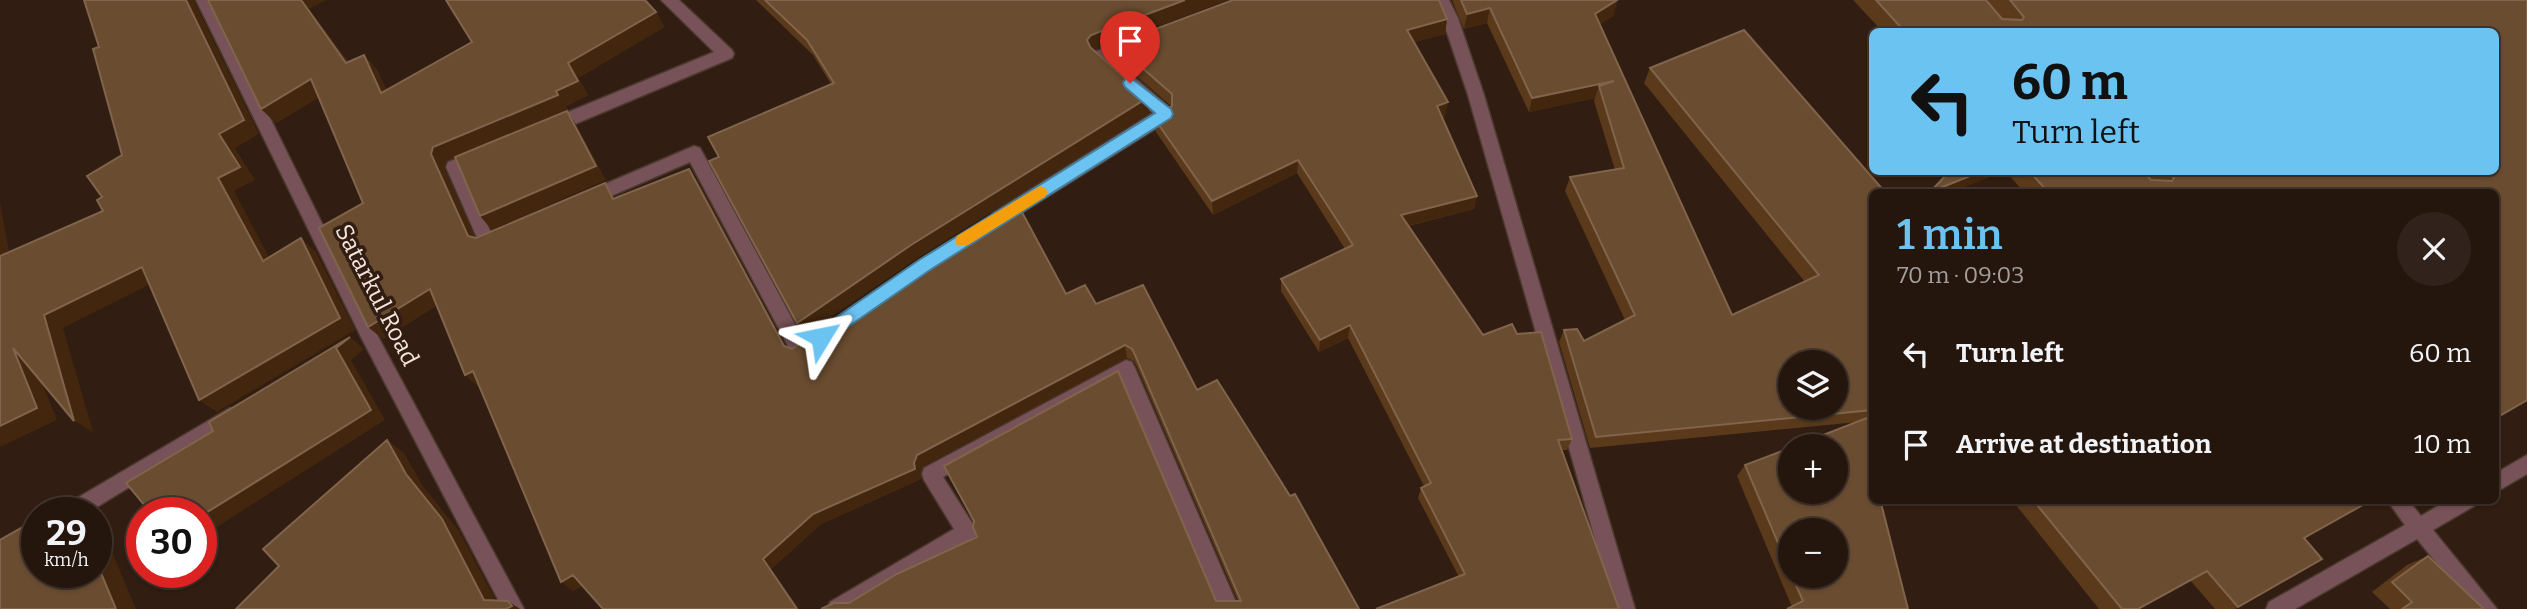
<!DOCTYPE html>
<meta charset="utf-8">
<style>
body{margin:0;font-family:Bitter,serif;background:#31231b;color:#f1f3f6;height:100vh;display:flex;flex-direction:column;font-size:26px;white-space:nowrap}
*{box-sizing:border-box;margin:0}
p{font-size:23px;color:#a39f9d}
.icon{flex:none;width:38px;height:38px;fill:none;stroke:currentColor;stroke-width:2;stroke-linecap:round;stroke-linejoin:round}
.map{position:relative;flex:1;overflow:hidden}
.sheet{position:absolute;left:1869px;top:189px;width:630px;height:315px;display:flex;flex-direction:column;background:#25160d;border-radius:10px;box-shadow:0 2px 5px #0004,0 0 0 2px #42352e}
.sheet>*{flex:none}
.top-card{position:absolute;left:1869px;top:28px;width:630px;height:147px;border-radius:10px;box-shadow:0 2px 5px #0004,0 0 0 2px #42352e;background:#6bc3f2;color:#111;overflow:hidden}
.fabs{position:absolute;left:1778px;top:350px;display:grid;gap:14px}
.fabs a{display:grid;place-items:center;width:70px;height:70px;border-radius:50%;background:#25160d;box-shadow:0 2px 5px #0004,0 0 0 2px #42352e;font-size:35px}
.speed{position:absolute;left:21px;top:497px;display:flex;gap:14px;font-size:35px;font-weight:700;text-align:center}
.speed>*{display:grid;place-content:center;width:91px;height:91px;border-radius:50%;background:#25160d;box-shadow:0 2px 5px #0004,0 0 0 2px #42352e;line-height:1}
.speed small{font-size:18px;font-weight:400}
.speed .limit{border:10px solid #d22;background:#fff;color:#111}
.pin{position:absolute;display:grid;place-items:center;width:60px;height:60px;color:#fff;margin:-72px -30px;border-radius:50% 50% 50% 0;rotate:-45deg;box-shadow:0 0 7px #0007}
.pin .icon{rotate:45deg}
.me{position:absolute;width:77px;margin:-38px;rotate:55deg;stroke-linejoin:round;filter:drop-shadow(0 0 5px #0008)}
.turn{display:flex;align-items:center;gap:24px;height:147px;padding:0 28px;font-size:32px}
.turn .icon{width:91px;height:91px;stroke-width:2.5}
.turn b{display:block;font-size:49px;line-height:60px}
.round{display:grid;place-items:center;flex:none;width:74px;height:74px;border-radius:37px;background:#31231b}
.head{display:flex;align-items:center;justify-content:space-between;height:119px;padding:0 28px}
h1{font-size:42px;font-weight:600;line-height:52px;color:#6bc3f2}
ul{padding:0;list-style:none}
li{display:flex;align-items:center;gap:21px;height:91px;padding:0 28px}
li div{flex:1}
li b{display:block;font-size:26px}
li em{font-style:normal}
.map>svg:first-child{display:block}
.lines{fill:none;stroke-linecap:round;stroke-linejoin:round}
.minor-casing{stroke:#4c392e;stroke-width:3}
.minor{fill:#775258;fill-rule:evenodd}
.wall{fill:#5a3a1b;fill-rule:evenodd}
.shaded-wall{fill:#42270e}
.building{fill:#6a4c30;stroke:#80644b;stroke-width:2;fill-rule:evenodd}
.route{fill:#6bc3f2;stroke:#467f9d;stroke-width:2}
.slow{fill:#f59e0b}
.labels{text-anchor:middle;stroke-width:7;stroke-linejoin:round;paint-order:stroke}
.street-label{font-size:24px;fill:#f5e6de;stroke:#311d11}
</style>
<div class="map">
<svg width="2527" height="609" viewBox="0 0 2527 609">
<rect width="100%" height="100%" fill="#311d11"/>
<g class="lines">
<defs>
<g id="minor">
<path d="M196 0H212L374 329 524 609H503L362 339Z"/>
<path d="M661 0H679L732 50 734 54 732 58 556 132H544L542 127 544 122 714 52Z"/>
<path d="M1433 0H1449L1458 18 1484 95 1635 609H1615L1468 95 1442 18Z"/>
<path d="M1136 37 1142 39 1144 43 1142 47 1112 58 1171 109 1173 114 1171 119 1005 223H993L991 218 993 213 1153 113 1092 56 1094 52Z"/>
<path d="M694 146 700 148 803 339 812 334 818 336 821 342C817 350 809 356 800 359L794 357 690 162 590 205 584 203 582 198 584 193Z"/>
<path d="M479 150 485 152 487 157 485 162 464 170 491 233 500 230 506 232 509 237 506 242 487 249 481 247 446 167 448 162Z"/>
<path d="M1126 360 1132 362 1135 368 1239 609H1219L1122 379 943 477 974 526 977 532 974 538 855 609H827L830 602 954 529 924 480 922 474 924 468Z"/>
<path d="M230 408 236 410 239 416 236 422 87 513H60L62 507Z"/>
<path d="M2527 455V474L2496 492V473Z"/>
<path d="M2387 500H2408L2421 516 2448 500H2476L2474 506 2433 530 2497 609H2474L2417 539 2295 609H2266L2269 602 2405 525Z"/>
</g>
</defs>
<use href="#minor" class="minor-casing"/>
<use href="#minor" class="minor"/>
</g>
<g class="wall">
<path d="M756 0H1227L1093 50 1147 98 1149 113 917 258 804 335 719 157 831 84 813 55Z"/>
<path d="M1452 0H1617L1613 16 1600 24 1732 315 1805 282 1644 83 1650 68 1872 192V500L1882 507 1908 609 1792 607 1737 476 1745 465 1858 422 1590 448 1559 342 1564 330 1584 341 1625 320 1565 191 1570 177 1615 170 1594 101 1595 98 1529 112 1487 23 1464 29ZM1790 530 1836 576H1790Z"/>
<path d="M1853 0H1986L2003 19 1987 0H2527L2496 192H2024L2006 172H2496V32H1883Z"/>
<path d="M309 9 348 62 364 55 377 70 386 90 656 12 664 27 578 78 588 95 566 106 568 110 446 161 444 168 475 238 615 198 698 182 786 347 792 349 1066 294 1096 304 1197 390 1359 609 1216 601H1238L1137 367 1134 361 1127 358 923 466 920 473 921 479 821 524 771 569 799 609H603L582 586 573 591 479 386 478 387 437 305 383 339 363 203 319 97 276 123Z"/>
<path d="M1447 19 1445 34 1414 42 1445 117 1443 118 1477 196 1474 209 1408 226 1483 335 1572 439 1567 450H1562L1619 609 1459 577 1418 498 1421 488 1424 486 1348 338 1319 352 1281 291V279L1345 249 1297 173 1213 215 1156 132 1154 118 1171 106 1117 59 1115 44Z"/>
<path d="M2012 500H2356L2304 538 2322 559 2235 609H2215L2190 580 2138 609H2099Z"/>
<path d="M2428 556 2484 609H2390L2372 592 2407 565Z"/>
</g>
<g class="shaded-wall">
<path d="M186 0H194V1L259 134 235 148 255 180 234 191 278 274 263 261 218 178Z"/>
<path d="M301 0H326L309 9 359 78 346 63Z"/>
<path d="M1185 0H1227L1093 50 1090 55 1087 40 1091 35Z"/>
<path d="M1618 1 1613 16 1591 29 1595 14Z"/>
<path d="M1490 8 1487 23 1464 29 1467 14Z"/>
<path d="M656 12 664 27 578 78 588 95 566 106 568 110 446 161 444 168 480 249 468 236 431 154 433 147 556 91 568 63Z"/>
<path d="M1447 19 1445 34 1405 45 1407 30Z"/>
<path d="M364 55 377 70 393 107 381 93Z"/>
<path d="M311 79 325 94 276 123 261 109Z"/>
<path d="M1614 81 1599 86 1595 98 1529 112 1532 98Z"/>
<path d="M1147 98 1149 113 917 258 804 335 797 323 911 245Z"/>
<path d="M1448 102 1445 117 1435 120 1437 106Z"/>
<path d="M567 111 577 126 606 180 492 230 480 216Z"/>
<path d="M1298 160 1297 173 1213 215 1212 201Z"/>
<path d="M689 169 698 182 792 358 784 346Z"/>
<path d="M1980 172H2003L1952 192H1930Z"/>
<path d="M1477 196 1474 209 1398 228 1401 215Z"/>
<path d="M0 202 11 263 0 260Z"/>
<path d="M301 238 316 252 355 330 217 412 199 400Z"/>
<path d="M142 267 160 279 63 328 93 432 74 421 44 315Z"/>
<path d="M430 289 443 301 383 339 368 327Z"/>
<path d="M1350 325 1348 338 1319 352 1320 340Z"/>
<path d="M350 337 364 349 351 360 385 420 201 537V516L336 348Z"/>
<path d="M1125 345 1127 358 923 466 920 473 921 479 821 524 771 569 799 609H797L763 559 813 514 914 463 917 455Z"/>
<path d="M13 348 33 360 57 420 0 447V426Z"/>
<path d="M473 371 486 383 478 387 465 375Z"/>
<path d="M387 440 404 453 423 486 459 531 500 609 484 600 406 474Z"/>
<path d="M71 500 95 512 96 513H77Z"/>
<path d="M1886 500H1895L1870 514 1881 503Z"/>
<path d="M96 514 136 609H116L96 561Z"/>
<path d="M573 575 585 585 573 591 561 582Z"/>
<path d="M508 601 520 609H506Z"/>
</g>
<g class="building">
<path d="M84 0H186L244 120 219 134 240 167 218 178 263 261 301 238 340 318 199 400 142 267 44 315 74 421 13 348 37 408 0 426V256L103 211 97 200 102 197 87 176 122 155 93 49 99 47Z"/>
<path d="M208 0H301L346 63 364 55 381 93 472 42 446 0H645L656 12 568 63 578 81 556 91 558 95 433 147 431 154 468 236 476 238 605 183 613 199 689 169 784 346 792 349 926 259 1017 203 1066 294 1085 285 1096 304 1143 285 1197 390 1217 380 1290 496 1295 494 1359 609H821L834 603H849L897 574 977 537 973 527 974 521 944 466 1118 371 1216 601H1241L1135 355 1132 349 1125 345 917 455 914 463 915 469 813 514 763 559 797 609H603L573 575 561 582 473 371 465 375 430 289 368 327 319 228 363 203 311 79 261 109Z"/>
<path d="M765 0H1185L1091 35 1087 40 1090 47 1147 98 911 245 797 323 709 161 719 157 708 137 834 83 807 40Z"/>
<path d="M1233 0H1439L1447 19 1407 30 1448 102 1437 106 1477 196 1401 215 1483 335 1512 324 1517 334 1541 332 1572 439 1558 440 1619 609H1376L1465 574 1421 488 1431 483 1350 325 1320 340 1281 279 1353 245 1298 160 1212 201 1154 118 1172 106V94L1115 44Z"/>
<path d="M1461 0H1617L1595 14 1732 315 1819 275 1650 68 1744 30 1885 192H1872V410L1596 437 1564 330 1577 329 1584 341 1635 315 1570 177 1624 168 1599 86 1614 81 1532 98 1490 8 1467 14ZM1790 362H1836V408H1790Z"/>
<path d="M1876 0H1986L2002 19 2022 20 2024 17 2010 0H2527V400L2496 418V192H2048L2030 172H2144L2151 180 2172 181 2174 178 2169 172H2496V32H1905Z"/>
<path d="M567 111 596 166 480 216 455 157Z"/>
<path d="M1949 172H1980L1930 192Z"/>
<path d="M350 337 336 348 371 410 201 516V513H151L126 483 213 431 209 422Z"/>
<path d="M1872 416V500H1886L1881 503 1908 609H1787L1803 601 1792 576H1836V530H1790V571L1745 465 1790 448V492H1836V446H1795Z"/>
<path d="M387 440 406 474 442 519 484 600 508 601 512 606 506 609H236L279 566 263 549Z"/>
<path d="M71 500 77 513H48Z"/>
<path d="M2033 500H2356L2361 506 2304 538 2322 559 2238 607 2207 571 2138 609H2122Z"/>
<path d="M37 519V572H96V561L116 609H0V540Z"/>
<path d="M2428 556 2484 609H2402L2412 602 2392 582Z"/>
</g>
<path class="route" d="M1130 77 1171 109 1173 114 1171 118 930 270 826 342H815L813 337 815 332 919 260 1155 113 1125 87 1123 83 1125 79Z"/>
<path class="slow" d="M1040 186 1045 188 1048 192 1045 197 968 245H957L955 241 957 236Z"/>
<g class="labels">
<g class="street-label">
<text transform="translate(377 295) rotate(63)" y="8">Satarkul Road</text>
</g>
</g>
</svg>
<div class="fabs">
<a><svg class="icon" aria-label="layers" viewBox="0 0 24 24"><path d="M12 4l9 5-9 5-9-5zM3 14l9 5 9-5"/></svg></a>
<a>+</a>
<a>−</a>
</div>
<div class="speed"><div>29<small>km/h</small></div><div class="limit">30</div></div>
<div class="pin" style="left:1130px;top:83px;background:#d93025"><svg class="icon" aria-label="arrive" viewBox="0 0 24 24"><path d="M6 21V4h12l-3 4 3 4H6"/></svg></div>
<svg class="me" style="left:821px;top:337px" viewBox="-20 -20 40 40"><path d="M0-17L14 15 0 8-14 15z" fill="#6bc3f2" stroke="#fff" stroke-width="4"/></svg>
<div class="top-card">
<div class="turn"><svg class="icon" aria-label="left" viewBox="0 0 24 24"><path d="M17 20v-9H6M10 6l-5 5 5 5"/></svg><div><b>60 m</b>Turn left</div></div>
</div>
<section class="sheet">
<div class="head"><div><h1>1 min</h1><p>70 m · 09:03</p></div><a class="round"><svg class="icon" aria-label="close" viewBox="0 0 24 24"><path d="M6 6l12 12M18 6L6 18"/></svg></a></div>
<ul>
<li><svg class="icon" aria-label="left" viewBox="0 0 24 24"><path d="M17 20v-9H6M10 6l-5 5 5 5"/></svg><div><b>Turn left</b></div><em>60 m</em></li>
<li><svg class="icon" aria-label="arrive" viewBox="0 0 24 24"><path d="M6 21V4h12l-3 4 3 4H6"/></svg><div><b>Arrive at destination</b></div><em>10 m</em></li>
</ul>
</section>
</div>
